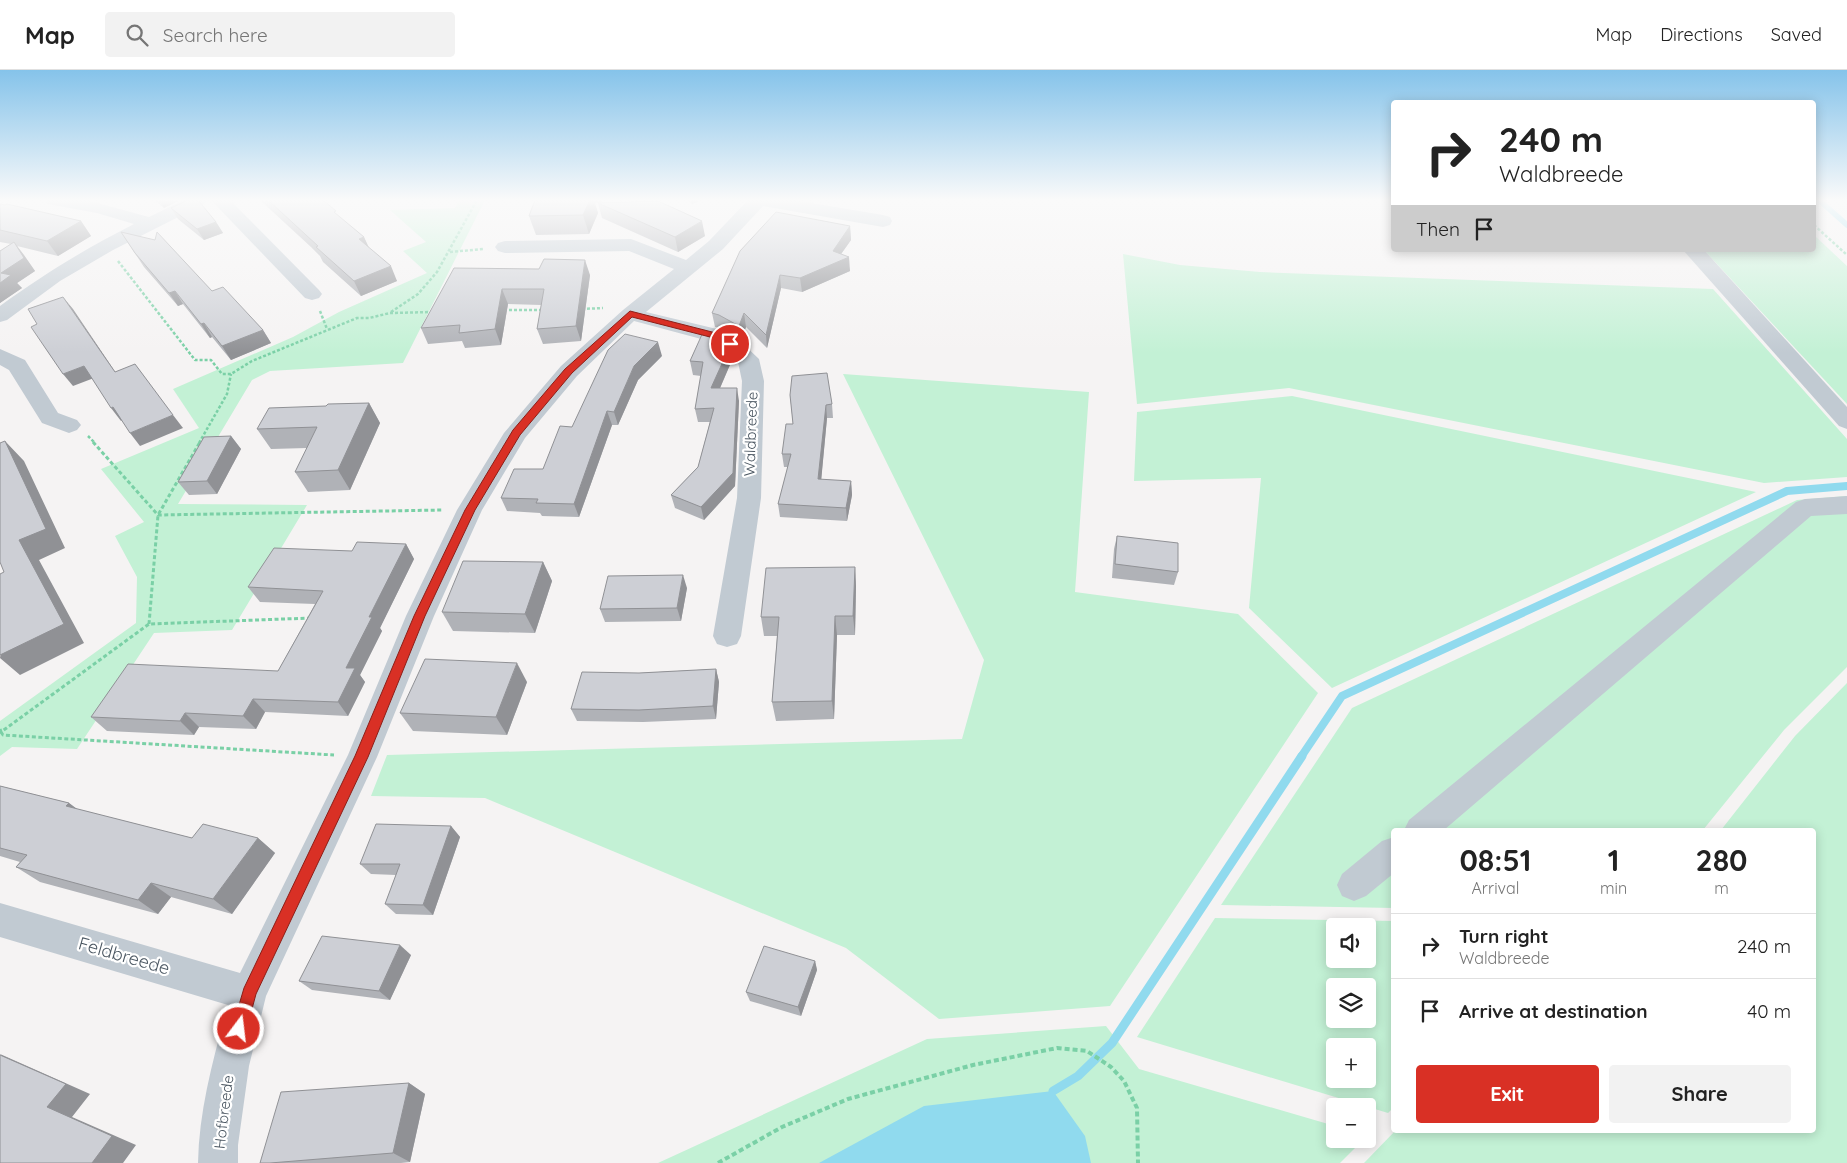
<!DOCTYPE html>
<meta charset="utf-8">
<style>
body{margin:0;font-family:Quicksand,sans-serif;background:#f2f2f2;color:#222;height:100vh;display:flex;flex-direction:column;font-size:19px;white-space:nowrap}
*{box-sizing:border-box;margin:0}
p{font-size:16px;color:#767676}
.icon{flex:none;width:28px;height:28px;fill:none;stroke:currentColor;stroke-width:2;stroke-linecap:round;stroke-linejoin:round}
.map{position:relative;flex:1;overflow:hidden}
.drawer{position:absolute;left:1391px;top:758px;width:425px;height:305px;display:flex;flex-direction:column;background:#fff;border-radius:5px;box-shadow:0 2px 12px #0003}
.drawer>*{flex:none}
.guide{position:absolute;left:1391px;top:30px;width:425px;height:152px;border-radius:5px;box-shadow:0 2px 12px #0003;background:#fff;color:#222;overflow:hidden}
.fabs{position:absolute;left:1326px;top:848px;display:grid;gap:10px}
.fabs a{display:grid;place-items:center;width:50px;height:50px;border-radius:5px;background:#fff;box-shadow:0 2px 12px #0003;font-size:25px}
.pin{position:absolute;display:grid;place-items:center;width:42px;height:42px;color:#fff;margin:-21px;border:2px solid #fff;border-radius:50%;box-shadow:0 1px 5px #0007}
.me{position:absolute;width:55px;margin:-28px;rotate:15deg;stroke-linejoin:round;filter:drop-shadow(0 0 4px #0008)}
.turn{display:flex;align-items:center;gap:18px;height:105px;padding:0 25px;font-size:22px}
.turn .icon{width:65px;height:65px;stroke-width:2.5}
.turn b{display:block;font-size:35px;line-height:42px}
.then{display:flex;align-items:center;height:48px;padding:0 25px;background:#0003;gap:10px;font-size:19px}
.eta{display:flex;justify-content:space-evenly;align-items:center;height:85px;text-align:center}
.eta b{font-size:30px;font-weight:800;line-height:35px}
.action{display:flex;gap:10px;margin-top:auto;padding:10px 25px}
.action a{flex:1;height:58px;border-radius:5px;background:#d93025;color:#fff;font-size:20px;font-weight:800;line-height:58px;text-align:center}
.action a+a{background:#f2f2f2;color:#222}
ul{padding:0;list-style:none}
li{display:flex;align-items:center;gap:15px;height:65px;padding:0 25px;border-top:1px solid #e0e0e0}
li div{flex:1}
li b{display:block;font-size:19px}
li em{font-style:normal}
header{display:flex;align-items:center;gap:30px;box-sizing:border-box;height:70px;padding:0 25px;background:#fff;border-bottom:1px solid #e0e0e0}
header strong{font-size:24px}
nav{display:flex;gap:28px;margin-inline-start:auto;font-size:18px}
.search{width:350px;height:45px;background:#f2f2f2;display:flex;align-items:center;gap:12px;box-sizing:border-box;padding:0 18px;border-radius:5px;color:#767676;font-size:19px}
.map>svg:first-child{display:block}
.green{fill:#c3f1d5;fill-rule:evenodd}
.water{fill:#90daee}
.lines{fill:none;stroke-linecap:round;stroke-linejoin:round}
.stream-far2{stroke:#90daee;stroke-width:5.5}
.stream-far1{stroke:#90daee;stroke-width:8}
.stream{stroke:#90daee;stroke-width:9}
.path-far2{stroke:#7ad0a6;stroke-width:2.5;stroke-dasharray:3 2;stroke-linecap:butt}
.path-far1{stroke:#7ad0a6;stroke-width:3;stroke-dasharray:4 2.5;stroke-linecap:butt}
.path{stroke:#7ad0a6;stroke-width:4;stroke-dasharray:5 3;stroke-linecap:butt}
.minor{fill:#c1cad2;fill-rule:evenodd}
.wall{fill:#b0b2b7}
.shaded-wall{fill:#909195}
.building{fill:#cdcfd5;stroke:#909195}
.route{fill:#d93025;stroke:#8d1f18}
.labels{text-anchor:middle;stroke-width:4.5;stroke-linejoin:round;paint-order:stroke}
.street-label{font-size:15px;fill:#4a5661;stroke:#fff}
.near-street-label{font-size:18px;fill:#4a5661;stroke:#fff}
</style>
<header>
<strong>Map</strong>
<div class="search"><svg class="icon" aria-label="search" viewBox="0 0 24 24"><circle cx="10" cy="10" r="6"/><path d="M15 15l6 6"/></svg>Search here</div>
<nav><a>Map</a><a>Directions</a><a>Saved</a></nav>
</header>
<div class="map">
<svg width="1847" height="1093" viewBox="0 0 1847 1093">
<rect width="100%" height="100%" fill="#f5f3f3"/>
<g class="green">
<path d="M459 130H485L403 293 270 301 252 310 178 434 307 435 232 560 154 563 77 679 12 677 0 686V651L136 553 137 507 115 466 144 452 101 399 199 358 173 319 293 267 339 242 427 203 403 181 426 172 390 140 455 138Z"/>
<path d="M1814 165 1847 196V334L1704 180H1814Z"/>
<path d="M1123 184 1180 195 1260 202 1713 219 1847 369V407L1764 413 1289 318 1137 334Z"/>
<path d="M843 304 1089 322 1075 522 1238 544 1318 623 1110 936 939 949 846 878 485 728 371 726 387 685 962 669 984 590Z"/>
<path d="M1292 326 1756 422 1332 618 1249 538 1261 408 1134 411 1137 342Z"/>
<path d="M1847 426V597L1784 660 1703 760H1394V838L1221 835 1352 638 1797 430Z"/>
<path d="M1847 613V1093H1364L1396 1060H1814V760H1721L1795 666Z"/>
<path d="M1215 848 1394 851V1037L1388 1043 1137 967ZM1335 856H1368V889H1335ZM1335 916H1368V949H1335ZM1335 976H1368V1009H1335Z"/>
<path d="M1106 956 1139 999 1335 1056V1069H1364L1340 1093H658L927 969Z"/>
</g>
<path class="water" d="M1053 1021 1085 1066 1091 1093H819L924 1036Z"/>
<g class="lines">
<path class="stream-far2" d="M1819 130 1847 155"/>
<path class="stream-far1" d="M1301 687 1342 626 1787 421 1847 416"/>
<path class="stream" d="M1053 1021 1078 1006 1112 973 1302 686"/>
<g class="path-far2">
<path d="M1814 155 1847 185"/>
<path d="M450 182 483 179"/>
<path d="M118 191 195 290H211L222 304H231L252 291 357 248H369L390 243 433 242"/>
<path d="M582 239 603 238"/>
<path d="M504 240H543"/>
<path d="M320 241 327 259"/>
<path d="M391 242 418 224 437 202 477 130"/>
<path d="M88 366 95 373"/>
<path d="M199 373 227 324 231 304"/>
</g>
<g class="path-far1">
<path d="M93 372 158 445 442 440"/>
<path d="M149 554 158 445 200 372"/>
<path d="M0 659 1 662 149 554 311 548"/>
<path d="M1 662 3 665 334 685"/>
</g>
<path class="path" d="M718 1093 782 1057 848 1029 973 995 1057 978 1087 981 1111 997 1124 1011 1137 1038 1138 1093"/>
<g class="minor">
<path d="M45 130H86L149 147 184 130H207L204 134 113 180 60 211 7 250 0 252V236C44 204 85 179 134 154L97 143 48 134Z"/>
<path d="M211 130H230L319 220 322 224 319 228 312 230 305 228Z"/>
<path d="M748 130H793L883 145 890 147 892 151 890 155 883 157 763 136 723 179 646 242 721 260 738 269 759 289 764 311 761 428 741 566 737 574 727 577 717 574 713 566 737 428 742 311 738 292 722 279 705 270 634 251 577 306 525 368 482 440 434 546 377 687 266 926 249 996 238 1075V1093H198C199 1039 214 986 228 935L0 867V833L240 903 348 685 406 546 457 440 504 363 561 296 623 240 674 199 629 181 505 183 498 181 495 177 498 173 505 171 631 169 686 190 709 171Z"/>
<path d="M1683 180H1704L1847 337V359L1839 356Z"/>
<path d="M0 279 25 290 58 343 77 350 81 355 77 360 69 363 42 353 9 300 0 295Z"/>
<path d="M1847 426V444L1811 446 1444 760H1404L1409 750 1796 432 1805 429Z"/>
<path d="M1394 767V803L1366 826 1354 831 1342 826 1337 815 1342 804 1382 771Z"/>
</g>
</g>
<g class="wall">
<path d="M154 130H180L164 138Z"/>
<path d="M260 130H323L338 146 364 167 368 177 397 211 361 226 323 192 320 186 311 177Z"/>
<path d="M535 130H604L603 133 705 166 678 182 602 148 598 133H595L598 143 589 164 536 165 529 146Z"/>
<path d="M687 130H702L692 134Z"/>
<path d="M0 134 81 151 91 166 58 186 17 176 35 201 17 213 22 218 0 233V181L11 174 0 172Z"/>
<path d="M171 138 216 152 223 163 204 170 178 149Z"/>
<path d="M850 156 851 170 841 184 850 201 802 222 781 218 767 278 746 257 741 269 722 258 715 257 712 243Z"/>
<path d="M121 162 212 221 263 260 271 273 231 290 212 267 210 268 183 234 178 236 144 197Z"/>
<path d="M454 198 590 205 581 271 543 274 537 259 541 235 508 234 501 275 465 278 462 271 428 274 421 258Z"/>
<path d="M662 286 638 310 618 355H612L579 447 542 446 540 443 507 441 501 428 543 399 572 357Z"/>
<path d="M732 290 720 318 739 331 735 416 704 450 675 438 671 425 698 397 710 352H698L695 339 701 306 693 305 690 291Z"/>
<path d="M790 325 832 334 833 348H827L821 410 851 411 852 425 847 451 780 447 778 434 788 397H784L782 384 793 354Z"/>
<path d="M369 333 380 353 350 420 308 422 295 402 307 378 271 379 257 359 326 336Z"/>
<path d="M231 366 241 379 217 424 189 425 178 412Z"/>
<path d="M1117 466 1178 502 1174 515 1112 508 1114 479Z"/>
<path d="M406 474 414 489 380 558 382 561 360 605 365 612 348 646 265 642 256 659 199 657 194 665 107 661 91 647 278 601 315 534 260 532 248 517 352 481Z"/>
<path d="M543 492 552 511 535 563 453 561 442 542Z"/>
<path d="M855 497 856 516 855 565H837L834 649 776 651 772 632 777 566H764L761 547Z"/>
<path d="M687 518 681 551 605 552 600 539Z"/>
<path d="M716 599 719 612 716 649 643 652 577 651 571 639 639 603Z"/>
<path d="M527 612 507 665 413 661 400 643Z"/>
<path d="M0 716 69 733 77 739 192 768H258L275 783 232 844 171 827 158 844 40 812 16 797 20 792 0 786Z"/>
<path d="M451 756 460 767 433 845 396 844 385 834 396 805 371 804 360 794Z"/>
<path d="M411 885 390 930 312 920 299 911Z"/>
<path d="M815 891 817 900 801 946 750 931 746 922Z"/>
<path d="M409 1013 425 1024 410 1092 401 1093H260Z"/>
</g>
<g class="shaded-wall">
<path d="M159 130H180L164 138Z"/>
<path d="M590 130H594L598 143 589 164 583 145Z"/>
<path d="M691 130H702L692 134Z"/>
<path d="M81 151 91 166 58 186 47 171Z"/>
<path d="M702 151 705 166 678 182 675 167Z"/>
<path d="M216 152 223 163 204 170 197 159Z"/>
<path d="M850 156 851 170 834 194 833 181Z"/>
<path d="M364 167 371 182 359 169Z"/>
<path d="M14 172 24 185 35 201 17 213 22 218 0 233V213L1 203Z"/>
<path d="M849 187 850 201 802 222 800 208Z"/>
<path d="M585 190 590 205 581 271 576 256Z"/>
<path d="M391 196 397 211 361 226 354 211Z"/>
<path d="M780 205 781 218 767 278 766 265Z"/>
<path d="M502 219 508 234 501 275 495 259Z"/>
<path d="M175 221 183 234 178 236 169 223Z"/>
<path d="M63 227 73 239 124 315 115 302Z"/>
<path d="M744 243 746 257 741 269 739 256Z"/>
<path d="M204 253 212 267 210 268 201 254Z"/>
<path d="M263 260 271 273 231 290 222 276Z"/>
<path d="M658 272 662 286 638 310 618 355 614 342 634 296Z"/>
<path d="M730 276 732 290 714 332 711 318Z"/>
<path d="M84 296 94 308 73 316 63 304Z"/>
<path d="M737 318 739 331 735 416 704 450 701 437Z"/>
<path d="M369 333 380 353 350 420 338 400Z"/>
<path d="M826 335 827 348 820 423 818 409Z"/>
<path d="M113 337 123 350 121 351 111 338Z"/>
<path d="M607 341 612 355 579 447 574 434Z"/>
<path d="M173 345 183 358 140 376 130 363Z"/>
<path d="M231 366 241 379 217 424 207 411Z"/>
<path d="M5 371 24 391 65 478 39 490 84 573 20 605 0 588 19 470Z"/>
<path d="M851 411 852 425 847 451 846 438Z"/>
<path d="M406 474 414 489 380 558 382 561 360 605 365 612 348 646 338 632 346 598 369 547Z"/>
<path d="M543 492 552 511 535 563 525 544Z"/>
<path d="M855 497 856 516 855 565 853 546Z"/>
<path d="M683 505 687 518 681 551 677 538Z"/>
<path d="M835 546 837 565 834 649 832 631Z"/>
<path d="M517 593 527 612 507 665 496 647Z"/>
<path d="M716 599 719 612 716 649 713 636Z"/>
<path d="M253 629 265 642 256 659 243 646Z"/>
<path d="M185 643 199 657 194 665 180 651Z"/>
<path d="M69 733 90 749 66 736Z"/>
<path d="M451 756 460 767 433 845 423 835Z"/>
<path d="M258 768 275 783 232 844 213 829Z"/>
<path d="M151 813 171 827 158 844 138 830Z"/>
<path d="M400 875 411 885 390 930 379 921Z"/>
<path d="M815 891 817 900 801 946 798 937Z"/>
<path d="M0 984 90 1024 72 1047 136 1075 123 1093H92Z"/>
<path d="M409 1013 425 1024 410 1092 393 1083Z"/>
</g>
<g class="building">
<path d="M188 130H198L216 152 197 159 171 138Z"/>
<path d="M268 130H323L336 141 334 142 364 167 359 169 391 196 354 211 316 177 318 176Z"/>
<path d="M535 130H590L583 145 529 146Z"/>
<path d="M658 131 702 151 675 167 598 133Z"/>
<path d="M0 134 5 135 7 134 81 151 47 171 0 160Z"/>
<path d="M776 142 850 156 833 181 849 187 800 208 780 205 766 265 744 243 739 256 719 245 712 243 740 181Z"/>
<path d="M121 162 155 170 157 162 212 221 223 217 263 260 222 276 204 253 201 254 175 221 169 223 135 183Z"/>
<path d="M14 172 24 188 1 203 11 205 0 213V181Z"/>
<path d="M544 189 585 190 576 256 537 259 544 219H502L495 259 459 263 460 255 421 258 454 198 539 199Z"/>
<path d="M63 227 115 302 135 294 173 345 130 363 113 337 111 338 84 296 63 304 31 257 37 254 28 239Z"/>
<path d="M704 260 730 276 711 318H737L733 403 701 437 671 425 698 397 714 338 695 339 703 292 690 291Z"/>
<path d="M625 264 658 272 634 296 614 342 607 341 574 434 536 433 538 429 501 428 514 399H543L560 356 572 357 608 280Z"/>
<path d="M827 303 832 334 826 335 818 409 851 411 846 438 778 434 791 384H782L786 354H793L790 325 792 306Z"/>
<path d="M369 333 338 400 295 402 317 357 257 359 269 338 326 336 328 334Z"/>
<path d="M231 366 207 411 178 412 204 367Z"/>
<path d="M5 371 46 459 19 470 64 554 0 585V504L4 502 0 492V373Z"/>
<path d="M1117 466 1178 473V502L1115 494Z"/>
<path d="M357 472 406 474 369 547H372L346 598H355L338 632 253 629 243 646 185 643 180 651 91 647 128 594 278 601 323 521 248 517 274 478 352 481Z"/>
<path d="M463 491 543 492 525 544 442 542Z"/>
<path d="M855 497 853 546H835L832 631 772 632 779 547H761L766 498Z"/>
<path d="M683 505 677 538 600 539 608 506Z"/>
<path d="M425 589 517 593 496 647 400 643Z"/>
<path d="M716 599 713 636 639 640 571 639 582 602 639 603Z"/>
<path d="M0 716 69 733 66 736 192 768 203 754 258 768 213 829 151 813 138 830 16 797 27 785 0 778Z"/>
<path d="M376 754 451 756 423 835 385 834 400 794H360Z"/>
<path d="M322 866 400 875 379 921 299 911Z"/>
<path d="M764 876 815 891 798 937 746 922Z"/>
<path d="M0 985 66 1014 47 1037 112 1066 92 1093H0Z"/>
<path d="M409 1013 393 1083 270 1093H260L281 1022Z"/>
</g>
<linearGradient id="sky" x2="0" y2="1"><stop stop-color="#85c3ea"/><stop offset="0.46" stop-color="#fafafa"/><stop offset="1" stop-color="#fafafa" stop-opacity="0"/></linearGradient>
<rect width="1847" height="283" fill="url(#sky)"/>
<path class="route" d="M630 241 716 263 735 274 734 276H727L710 267 632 247 572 303 520 365 475 440 425 546 368 687 256 924 245 965 239 967 234 965 232 959 244 918 355 686 414 546 465 440 513 360 565 299Z"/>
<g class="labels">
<g class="street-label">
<text transform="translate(751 364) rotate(-88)" y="5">Waldbreede</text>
<text transform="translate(224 1042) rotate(-83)" y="5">Hofbreede</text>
</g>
<g class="near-street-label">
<text transform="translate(124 886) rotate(16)" y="6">Feldbreede</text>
</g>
</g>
</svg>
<div class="fabs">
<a><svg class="icon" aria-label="sound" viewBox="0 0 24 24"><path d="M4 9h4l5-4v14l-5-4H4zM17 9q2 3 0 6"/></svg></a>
<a><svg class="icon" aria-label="layers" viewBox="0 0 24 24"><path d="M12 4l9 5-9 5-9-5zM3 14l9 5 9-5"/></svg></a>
<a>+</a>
<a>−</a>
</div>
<div class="pin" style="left:730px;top:274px;background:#d93025"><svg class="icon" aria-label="arrive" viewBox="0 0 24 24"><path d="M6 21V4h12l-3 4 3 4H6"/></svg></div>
<svg class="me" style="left:239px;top:959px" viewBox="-20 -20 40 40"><circle r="17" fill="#d93025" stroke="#fff" stroke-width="3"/><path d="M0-11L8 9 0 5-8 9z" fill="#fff"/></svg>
<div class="guide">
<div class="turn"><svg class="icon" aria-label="right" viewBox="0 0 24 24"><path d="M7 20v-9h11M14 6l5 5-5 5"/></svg><div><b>240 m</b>Waldbreede</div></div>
<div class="then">Then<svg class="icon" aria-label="arrive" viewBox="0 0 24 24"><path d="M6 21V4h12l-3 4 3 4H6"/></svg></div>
</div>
<section class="drawer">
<div class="eta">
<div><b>08:51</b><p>Arrival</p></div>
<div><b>1</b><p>min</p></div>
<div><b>280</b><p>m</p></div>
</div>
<ul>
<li><svg class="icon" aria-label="right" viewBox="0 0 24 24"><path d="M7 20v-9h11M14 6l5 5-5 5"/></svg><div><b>Turn right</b><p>Waldbreede</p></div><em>240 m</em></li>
<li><svg class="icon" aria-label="arrive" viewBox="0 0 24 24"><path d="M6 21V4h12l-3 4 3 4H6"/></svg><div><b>Arrive at destination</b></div><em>40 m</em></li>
</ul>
<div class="action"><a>Exit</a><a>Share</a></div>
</section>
</div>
